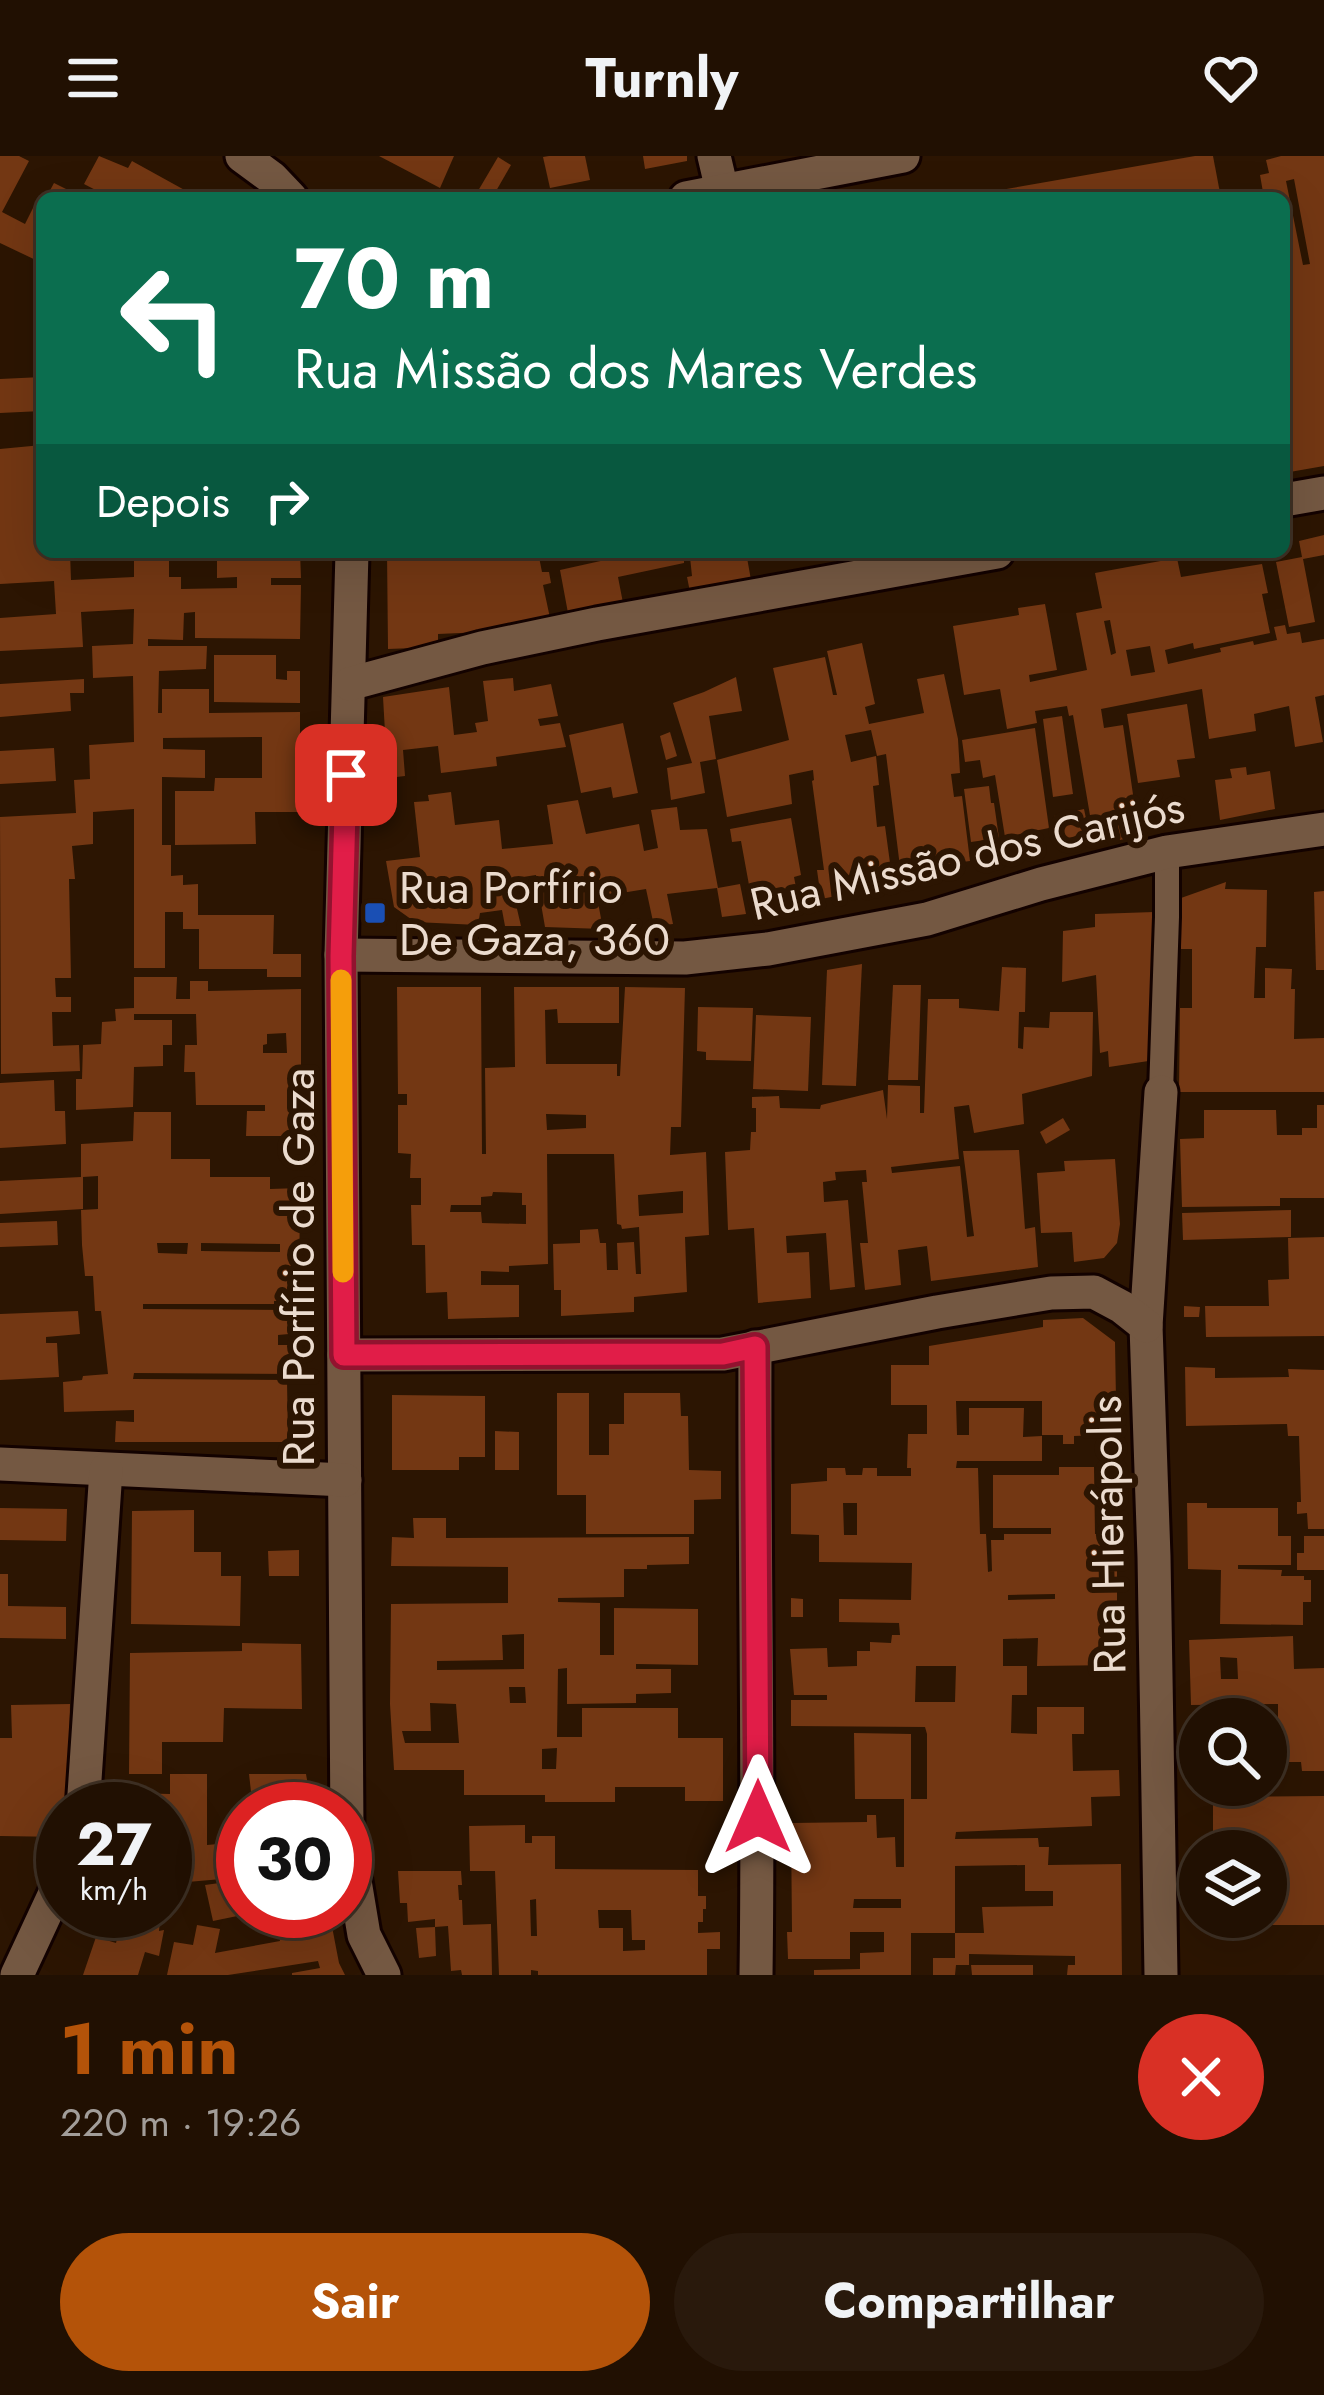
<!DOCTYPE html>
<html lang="pt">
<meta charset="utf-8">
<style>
body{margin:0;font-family:Jost,sans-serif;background:#29190c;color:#f1f3f6;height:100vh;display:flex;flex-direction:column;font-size:45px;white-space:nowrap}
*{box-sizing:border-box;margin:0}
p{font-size:39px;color:#a29d99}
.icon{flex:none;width:66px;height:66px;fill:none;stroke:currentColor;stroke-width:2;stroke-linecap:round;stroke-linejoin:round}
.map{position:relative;height:1819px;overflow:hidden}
.side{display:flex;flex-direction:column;background:#211002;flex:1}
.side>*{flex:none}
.hud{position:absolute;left:36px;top:36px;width:1254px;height:366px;border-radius:18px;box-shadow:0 12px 48px #0002,0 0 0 3px #3e3024;background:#0b6e4f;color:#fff;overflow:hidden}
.controls{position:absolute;left:1179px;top:1542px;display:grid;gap:24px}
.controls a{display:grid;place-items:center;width:108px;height:108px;border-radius:50%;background:#211002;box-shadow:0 12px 48px #0002,0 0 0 3px #3e3024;font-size:60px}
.speed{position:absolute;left:36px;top:1626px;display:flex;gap:24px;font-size:60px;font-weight:700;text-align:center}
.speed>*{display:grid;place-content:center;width:156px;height:156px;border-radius:50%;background:#211002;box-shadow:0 12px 48px #0002,0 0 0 3px #3e3024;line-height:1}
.speed small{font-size:30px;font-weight:400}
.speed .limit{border:18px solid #d22;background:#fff;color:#111}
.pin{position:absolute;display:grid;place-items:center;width:102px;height:102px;color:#fff;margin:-51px;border-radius:24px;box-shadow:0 6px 18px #0006}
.me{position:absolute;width:132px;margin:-66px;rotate:0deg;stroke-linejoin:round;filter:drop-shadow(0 0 9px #0008)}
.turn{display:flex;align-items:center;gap:42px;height:252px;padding:0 60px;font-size:54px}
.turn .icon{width:156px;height:156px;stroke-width:2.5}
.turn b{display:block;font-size:84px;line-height:102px}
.then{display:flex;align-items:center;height:114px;padding:0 60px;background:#0003;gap:24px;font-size:45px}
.round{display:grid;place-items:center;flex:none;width:126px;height:126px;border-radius:63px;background:#29190c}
.summary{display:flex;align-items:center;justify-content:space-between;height:204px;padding:0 60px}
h1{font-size:72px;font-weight:700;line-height:90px;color:#b45309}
.cta{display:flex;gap:24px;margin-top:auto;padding:24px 60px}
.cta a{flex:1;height:138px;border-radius:72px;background:#b45309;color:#fff;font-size:48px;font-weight:700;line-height:138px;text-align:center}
.cta a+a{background:#29190c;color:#f1f3f6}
header{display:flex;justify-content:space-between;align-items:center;height:156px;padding:0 60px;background:#211002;font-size:54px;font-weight:700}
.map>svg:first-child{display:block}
.building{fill:#733713;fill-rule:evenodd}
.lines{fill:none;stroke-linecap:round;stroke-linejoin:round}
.service-casing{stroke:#130200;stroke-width:30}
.minor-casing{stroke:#130200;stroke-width:39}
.service{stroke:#745842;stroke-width:24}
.minor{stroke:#745842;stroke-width:33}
.route-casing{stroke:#92132f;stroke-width:30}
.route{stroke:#e11d48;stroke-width:21}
.slow{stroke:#f59e0b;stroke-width:21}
.transit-dot{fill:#1a4fb4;stroke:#2c1502;stroke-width:4.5}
.labels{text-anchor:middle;stroke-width:12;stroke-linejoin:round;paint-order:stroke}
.street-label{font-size:45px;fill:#ebdbce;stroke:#2c1502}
.poi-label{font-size:45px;fill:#ebdbce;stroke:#2c1502;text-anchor:start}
</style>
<header><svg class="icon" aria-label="menu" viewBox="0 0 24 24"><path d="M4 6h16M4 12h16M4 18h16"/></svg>Turnly<svg class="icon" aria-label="heart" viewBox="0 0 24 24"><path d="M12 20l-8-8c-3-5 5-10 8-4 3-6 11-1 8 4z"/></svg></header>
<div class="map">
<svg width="1324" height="1819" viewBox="0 0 1324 1819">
<rect width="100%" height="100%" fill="#2c1502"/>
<g class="building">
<path d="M0 0H19L29 5 2 56 25 68 39 40 42 42V107L0 87Z"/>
<path d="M99 0 128 12 132 5 199 42H111L84 28Z"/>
<path d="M379 0H454L440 32Z"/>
<path d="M549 0H585L590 24 550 32 543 1Z"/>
<path d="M643 0H687V5L645 13Z"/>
<path d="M1195 0H1213L1221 42H991L989 36Z"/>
<path d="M1281 0H1324V310L1284 317V42H1264L1260 19 1269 17 1266 4ZM1294 23 1310 108 1303 109 1286 25Z"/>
<path d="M498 1 511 9 492 42H478L475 40Z"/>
<path d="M54 27 84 42H46Z"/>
<path d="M42 221V255L0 257V223Z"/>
<path d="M42 289V396H70L71 424 134 421V396H169V421H181V433L237 432V421L217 422V396H300L301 422H271V429H301L300 483 195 482V456L184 457 183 484 148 483V490H207L206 513 159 515 158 557H162V533H209V557L300 556V656H255L256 688 175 689V635H214L215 622H262V581L163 582V593L205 594V622L162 621V689H171V720L183 719V729L198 728V759H274L273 798H301V821H267V813H199V773H183V756H165V812H134V653L93 656V688L72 690 75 723H69L71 822H55L56 841H71V856H52L53 890 79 889 80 915 1 918 0 661 76 657 74 624 90 623 89 589 134 586 133 520 93 522 92 490 133 488 134 453 81 456 83 491 0 495V462L56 458 54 425 0 428V293Z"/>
<path d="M1324 379V399L1303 403 1315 466 1289 471 1276 406 1302 401 1299 385Z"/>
<path d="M387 396H538L542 416H549L551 427 543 429 550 462 483 476 438 478V491L388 493Z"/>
<path d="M613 396H746L751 424 690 436 687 421 692 420 690 401 684 403V407L618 421 623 447 568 457 560 414 614 402Z"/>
<path d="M834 396H880L881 398 836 407Z"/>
<path d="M1177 402 1181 421 1262 408 1268 437 1262 438 1270 477 1194 493 1193 487 1165 494 1168 508 1221 496 1220 492 1253 485 1254 489 1277 484 1274 471 1285 469 1287 478 1300 476 1302 487 1324 483V539L1315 541 1323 586 1295 591 1289 550 1254 558 1256 575 1209 583 1202 533 1101 553 1104 572 1123 569 1139 680 1095 689 1073 559 1069 560 1067 550 1035 555 1037 567 1007 573 1000 533 964 539 953 470 1019 459 1018 452 1045 448 1057 514 1029 519 1030 526 1087 514 1076 457 1102 452 1095 417ZM1110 464 1116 497 1111 499 1104 465ZM1150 490 1155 516 1131 520 1126 494Z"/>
<path d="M862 487 875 548 865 551 869 568 924 557 917 523 944 518 958 583 960 617 951 618 954 641 962 640 970 705 931 710V722L902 727 886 598 877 600 871 574 845 579 851 606 876 600 879 629 873 630 877 671 885 670 893 729 821 743 817 714H824L812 625 814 624 813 614 789 619 792 648 727 661 717 604 789 584 773 512 825 501 833 539H837L827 495Z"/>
<path d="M214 499H276V523L287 524V515H300V547L214 546Z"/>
<path d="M736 521 742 555 709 560 716 603 700 606 705 637 671 644 667 612 692 607 673 547 704 536Z"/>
<path d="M513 522 514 535 551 528 558 560 538 563 540 570 560 567 566 591 496 601 497 610 441 617 438 590 403 594 405 620 380 623 378 594H386L383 541 449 531 454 579 477 576 475 567 488 565 483 525Z"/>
<path d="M84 523V537H70L71 555 0 561V528Z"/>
<path d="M1187 548 1195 602 1177 604 1180 621 1138 627 1127 558Z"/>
<path d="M1062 560 1073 638 1053 641 1043 563Z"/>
<path d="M623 567 638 637 613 642 611 631 581 637 569 579Z"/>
<path d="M1035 572 1049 672 1005 681 995 619 983 622 980 604 965 606 962 584Z"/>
<path d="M670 576 677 600 666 604 660 580Z"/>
<path d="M54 592 56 625 0 628V595Z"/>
<path d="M1246 611 1247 619 1270 615 1275 653 1220 664 1215 624 1232 622 1230 613Z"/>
<path d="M989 630 991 647H994L999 682 971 686 964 633Z"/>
<path d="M451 636 455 669 499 664 502 693 553 688 547 649 578 644 586 678 639 668 644 695 658 692 651 654 677 651 680 674 707 673 718 732 740 728 746 758 722 761 717 732 667 738 673 768 654 770 646 733 597 741 603 773 545 771 536 719 510 723 521 770H505L502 754 480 757 478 769 415 766 394 751 386 705 420 701 414 646 429 645 428 639Z"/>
<path d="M1084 653 1089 677 1060 684 1054 660Z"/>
<path d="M791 662 801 719 794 721 799 747 770 754 764 726 749 729 741 685 732 686 730 673Z"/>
<path d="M1226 726 1225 733 1267 734 1266 791H1256L1254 842H1265V812L1292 813 1291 833H1295L1294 883 1324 882V936H1179L1180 852H1192V793H1181V742Z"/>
<path d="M1324 735V814H1316L1314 736Z"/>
<path d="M1154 756 1155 904 1109 911 1108 895 1100 897 1096 819 1062 826 1063 775 1095 771V758Z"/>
<path d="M862 808 856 930 822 929 827 814Z"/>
<path d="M1002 811 1026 812 1025 856H1019L1018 892 1023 893 1024 871 1049 872 1050 856H1093L1092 920 1022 938 1024 968 974 977 969 949 954 951 959 1003 891 1011 892 1017 960 1010 967 1081 974 1080 963 995 1019 994 1025 1073 1035 1071 1038 1111 931 1125 927 1090 898 1094 901 1129 865 1134 860 1087H868L862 1026H867L866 1014 835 1016 836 1024 823 1026 824 1046 848 1044 855 1131 830 1134 826 1077 786 1080 787 1097 809 1096 811 1142 758 1147 754 1072 728 1074 725 996 750 994 751 976H756V952H752V941L779 940 780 952 820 953 821 949 883 934 887 963 888 929 920 930V957H924L928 843H959V852L999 855Z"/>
<path d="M134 821H177L176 843H190V825H208V835L301 833V980H246L247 955H265V949H196L195 916H184L185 889H197L196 858H134V864H172V889H163V910L134 911 133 951 76 954V923H82L83 889 101 888 102 866 116 865 115 853 134 852ZM286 877 287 897H263V889L267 888V878Z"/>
<path d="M893 829H921L918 924H888Z"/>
<path d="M397 831H481L482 998H486L485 912 515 911 514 831H619V867H558L557 853 545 854 546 908H617V920H620L625 831 685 832 681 971H671L670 999 706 996 709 1079 685 1081 687 1136 634 1141V1156L561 1160V1134H554L553 1088 580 1087V1074L598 1073 600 1087H606L607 1114H618L617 1087 634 1086 636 1118H641L639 1071 622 1073 621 1069 617 1068 614 998H547L548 1108 509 1110V1116L481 1115V1129H519V1161L448 1163 447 1136 426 1137 425 1089H412L411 1049H421V1022H410L411 998 398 997V949H407V938H398ZM546 958 586 959V972L547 974ZM683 1035V1057L639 1060 638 1039ZM493 1036 522 1037V1049H526V1068L482 1067 481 1056H450L451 1049H481V1041L492 1040Z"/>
<path d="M698 851 753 852 751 905 706 904V896L697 895Z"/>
<path d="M756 859 811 861 808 935 753 933Z"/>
<path d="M54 924 55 955H65L66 988 0 992V927Z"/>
<path d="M1317 949H1324V1042H1280V1050L1182 1051 1180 983 1204 982V954H1276L1277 979H1302V972H1317Z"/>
<path d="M134 956H171V1003H210V1021H270V1033L300 1032 299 1144 274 1145V1148H143V1153L289 1154V1178L278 1179V1189H298V1218L134 1217 133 1223 287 1224 288 1286H115L116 1265 134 1266V1254L64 1256 63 1226 82 1224 83 1220 108 1218 101 1155H95L93 1120H85L82 1089 81 1054 98 1053V1020L83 1021V1053L0 1058V1025L81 1021V988L133 985ZM157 1087H188L187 1098 158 1097ZM201 1087 280 1088V1096L201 1095Z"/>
<path d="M1063 962 1070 974 1046 988 1040 976Z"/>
<path d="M1115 1003 1120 1068 1117 1087 1104 1102 1074 1106 1072 1076 1041 1077 1037 1017 1065 1015 1064 1005Z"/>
<path d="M1291 1054V1081L1183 1084 1182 1057Z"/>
<path d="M57 1065 58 1089 0 1091V1067Z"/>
<path d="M1324 1081V1180L1206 1181 1205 1150H1269L1268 1124 1289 1123 1288 1082Z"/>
<path d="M1184 1150 1200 1151 1199 1161H1184Z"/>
<path d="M78 1155 80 1178 46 1181V1187H57L59 1221 0 1224V1158Z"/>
<path d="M1083 1162 1115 1186 1116 1244H1102L1101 1279 1074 1280V1288H1063V1279H1042V1245H956L957 1279H969V1252H1024L1023 1281 1042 1280V1305H957L956 1312H978L980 1378H986L988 1416 992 1415 991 1384H1004V1378H1051V1372H993V1319H1059V1311H1094L1095 1378H1117V1509L1037 1510 1038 1482 1003 1483V1510H1027V1539H1012L1011 1577 1037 1578V1551H1084V1578H1072L1073 1615 1119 1614 1120 1640 1091 1641 1092 1670 956 1676 955 1683 1038 1682 1039 1691H1049L1048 1709 1121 1708 1122 1819H1067L1068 1809H1075V1800L969 1798V1809H956L955 1819H933V1802H955V1777H984L982 1751 1053 1750V1735H1025V1709L955 1710V1777H911V1819H814V1814L860 1813V1797L884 1796V1776H850V1803H788L787 1776H792L791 1667 867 1666V1659H876L877 1682 895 1681 896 1711H904V1643H855L854 1577 911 1578V1643H927V1578L925 1571 791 1570V1544H827V1539H794L790 1493 827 1492 828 1511 857 1510V1495H870V1486L891 1487 892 1479H900L899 1467 839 1466V1443L911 1444 912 1407 819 1406V1379L791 1378V1328L827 1325V1312H845L846 1319H862L863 1312H877V1320H911V1312H907L908 1278H927V1249H891V1209H929V1190L1043 1171V1164ZM843 1347H857V1379H844ZM1055 1438V1443L1008 1444V1439ZM916 1510H956L955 1546H915ZM854 1743H901V1752H853Z"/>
<path d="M1185 1211 1215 1212V1222L1289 1221 1288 1213 1324 1214V1373H1308L1307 1357 1297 1358V1346H1301L1299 1280H1288L1287 1268 1186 1270Z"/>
<path d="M557 1237H589V1299H609V1268H624V1237H680L681 1260H688L689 1314 721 1315V1343L694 1344V1378H586V1339H557Z"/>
<path d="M392 1239 485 1240V1301H459V1314H392Z"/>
<path d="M495 1275 519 1276V1314H495Z"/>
<path d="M1187 1347H1207V1352H1278V1380H1291V1409H1238V1413L1282 1414 1281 1420H1304V1424H1311V1446H1303V1469L1220 1468 1221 1414 1188 1413Z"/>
<path d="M0 1352 67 1353 66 1385 0 1384Z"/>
<path d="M194 1354V1396H221V1420H241L240 1470 131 1468 132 1355Z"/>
<path d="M413 1362H446V1382L689 1381V1408L647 1409V1413H624V1441L558 1442V1446L600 1447V1499H614V1452L698 1453V1509L636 1508V1513H671V1537L636 1538V1547L567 1548V1512L558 1513 557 1581H582V1552H678V1582H723V1645H685V1631H615V1646H545V1639H464V1614H394L390 1548 391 1448 508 1447V1411L391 1410 392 1381 414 1382ZM524 1478V1513L437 1514V1505L503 1504 502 1479ZM509 1531H525L526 1547H510ZM430 1547 456 1548 459 1587H405L402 1575H431ZM557 1592 556 1613H542V1593Z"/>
<path d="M1304 1380H1324V1414H1297V1397H1304Z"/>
<path d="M299 1394V1420H269L268 1395Z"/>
<path d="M0 1418H8V1450L66 1451V1483L0 1482Z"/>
<path d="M791 1442 803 1443V1461H791Z"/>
<path d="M1293 1480 1294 1513 1324 1512V1615H1302L1301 1606H1266V1577L1278 1576V1548L1191 1549 1189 1484ZM1220 1501 1237 1502 1238 1523H1221Z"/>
<path d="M242 1487 301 1488 302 1553 224 1552 223 1586H162V1618H129L130 1497 242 1495Z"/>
<path d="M70 1548 68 1653H63V1681L0 1680V1582H12L11 1549Z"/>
<path d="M170 1618H207V1689L229 1687 231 1707 243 1705V1755L252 1757 213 1765 205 1729 234 1725 233 1722 165 1728V1653H129V1637L170 1638Z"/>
<path d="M249 1618H306L312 1653H253Z"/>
<path d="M1324 1640V1769H1214V1761H1266V1695H1213V1641Z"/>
<path d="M525 1669V1687H532V1680H555V1713L698 1714V1740H706V1753H703V1766H698V1777L720 1776V1793H707V1819H538V1815L531 1814V1819H499L495 1715H470L469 1670ZM536 1743 537 1780H531L530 1744ZM598 1754H631L632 1784H645V1794L623 1795V1772H599Z"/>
<path d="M398 1715H461L462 1729H458L459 1744H462L463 1769 491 1768 492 1819H462L461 1814 451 1815 448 1770 435 1771V1763L408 1766 407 1747H400Z"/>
<path d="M96 1755H161L159 1775 164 1774 159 1800 145 1796 138 1819H83L96 1781 116 1787 122 1762 96 1757Z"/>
<path d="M301 1755H329L339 1807 345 1819H292V1817L320 1812 318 1805 228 1819H167L174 1786 193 1789 197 1769 220 1773 215 1797 280 1785 275 1760Z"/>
<path d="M435 1771 436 1800 419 1802 416 1772Z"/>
<path d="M971 1809H1033V1819H972Z"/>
</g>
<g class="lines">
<defs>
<path id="service" d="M1161 936 1167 761V696"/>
<g id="minor">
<path d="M242 0 272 22 291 42"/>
<path d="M714 0 722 34"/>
<path d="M686 42 903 0"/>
<path d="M1284 344 1324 337"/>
<path d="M352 396 341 799 347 1677 364 1779 384 1819"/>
<path d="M349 528 482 492 597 468 997 396"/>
<path d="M341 799 685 802 768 793 927 763 1041 728 1167 696 1324 673"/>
<path d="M1161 936 1146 1170 1154 1401 1161 1819"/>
<path d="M755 1191C754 1400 759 1610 756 1819"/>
<path d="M344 1199 723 1198 937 1156 1051 1137 1094 1136 1122 1151 1146 1170"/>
<path d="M0 1308 345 1324"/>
<path d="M83 1653 106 1314"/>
<path d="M17 1819 63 1720"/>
</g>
</defs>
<use href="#service" class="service-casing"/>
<use href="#minor" class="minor-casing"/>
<use href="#service" class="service"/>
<use href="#minor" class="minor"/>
</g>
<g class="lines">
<defs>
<path id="route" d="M346 619 341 800 344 1199 723 1198 755 1191 758 1661"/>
</defs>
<use href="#route" class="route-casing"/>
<use href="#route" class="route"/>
<path class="slow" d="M341 824 343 1116"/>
</g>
<rect class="transit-dot" x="363" y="745" width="24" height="24" rx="6"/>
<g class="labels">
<g class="street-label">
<text transform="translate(967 699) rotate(-13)" y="16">Rua Missão dos Carijós</text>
<text transform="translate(298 1111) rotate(-90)" y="16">Rua Porfírio de Gaza</text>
<text transform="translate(1107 1379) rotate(-91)" y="16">Rua Hierápolis</text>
</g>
<g class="poi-label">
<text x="399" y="747">Rua Porfírio<tspan x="399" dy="52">De Gaza, 360</tspan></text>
</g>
</g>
</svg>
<div class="controls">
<a><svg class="icon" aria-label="search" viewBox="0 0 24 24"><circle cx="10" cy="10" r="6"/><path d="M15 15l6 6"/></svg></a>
<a><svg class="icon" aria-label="layers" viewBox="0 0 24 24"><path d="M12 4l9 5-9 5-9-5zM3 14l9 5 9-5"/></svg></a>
</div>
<div class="speed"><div>27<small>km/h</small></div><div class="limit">30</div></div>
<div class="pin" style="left:346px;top:619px;background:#d93025"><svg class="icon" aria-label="arrive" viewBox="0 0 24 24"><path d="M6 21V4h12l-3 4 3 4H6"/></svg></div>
<svg class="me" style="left:758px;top:1661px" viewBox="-20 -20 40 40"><path d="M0-17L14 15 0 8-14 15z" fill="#e11d48" stroke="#fff" stroke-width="4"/></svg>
<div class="hud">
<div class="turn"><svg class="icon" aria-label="left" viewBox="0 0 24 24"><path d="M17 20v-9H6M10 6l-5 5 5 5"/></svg><div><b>70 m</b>Rua Missão dos Mares Verdes</div></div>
<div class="then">Depois<svg class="icon" aria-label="right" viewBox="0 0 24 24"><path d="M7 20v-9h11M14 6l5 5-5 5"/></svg></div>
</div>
</div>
<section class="side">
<div class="summary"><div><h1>1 min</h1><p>220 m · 19:26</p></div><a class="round" style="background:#d93025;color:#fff"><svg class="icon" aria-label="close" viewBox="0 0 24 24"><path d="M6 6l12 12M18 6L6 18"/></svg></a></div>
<div class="cta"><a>Sair</a><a>Compartilhar</a></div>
</section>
